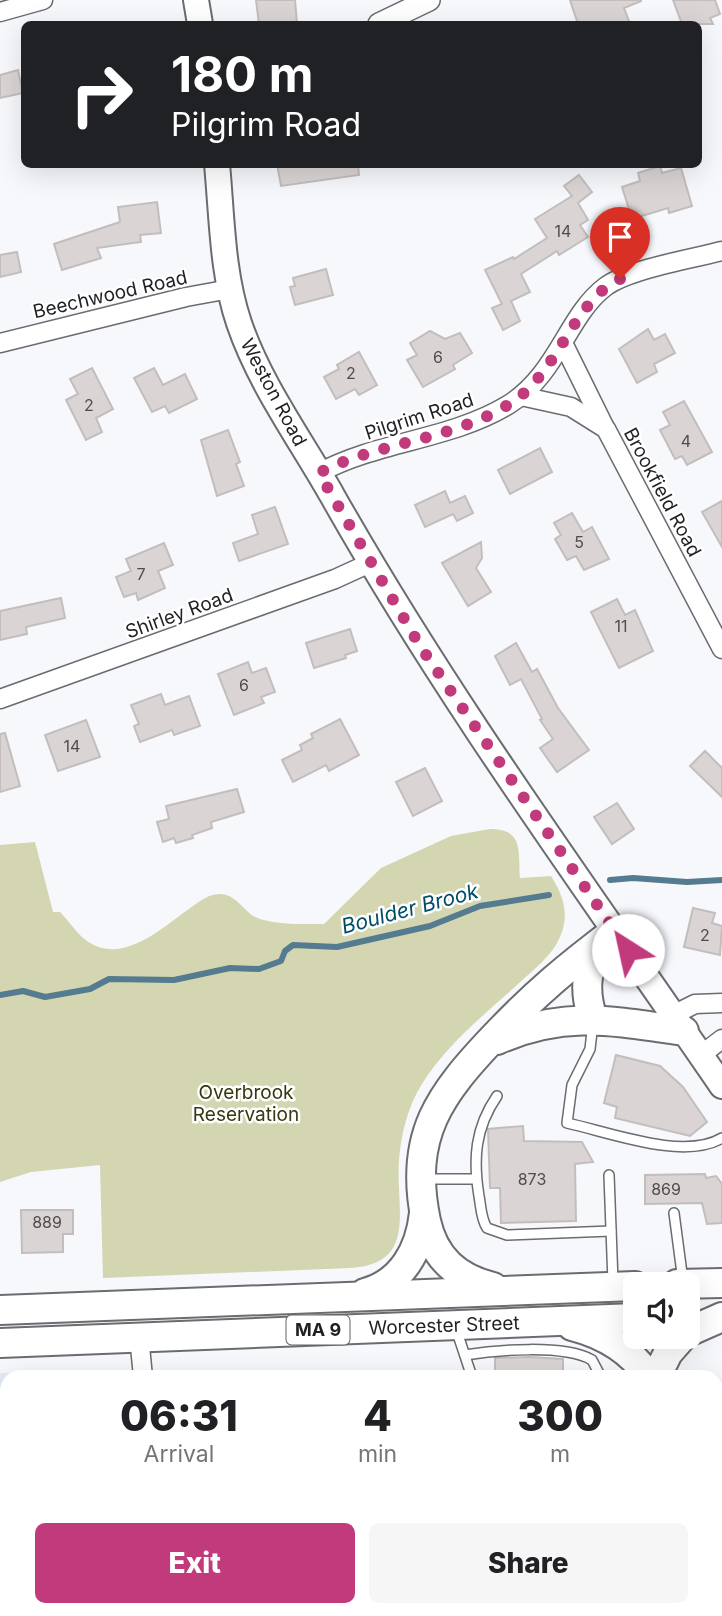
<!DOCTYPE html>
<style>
body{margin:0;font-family:Inter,sans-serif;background:#f6f6f6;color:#202124;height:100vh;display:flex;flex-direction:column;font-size:26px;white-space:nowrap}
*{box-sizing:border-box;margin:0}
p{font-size:23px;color:#757577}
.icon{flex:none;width:38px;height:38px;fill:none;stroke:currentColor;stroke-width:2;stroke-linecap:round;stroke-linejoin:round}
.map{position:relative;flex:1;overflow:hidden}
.sheet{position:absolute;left:0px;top:1370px;width:723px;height:247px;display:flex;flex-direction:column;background:#fff;border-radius:21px 21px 0 0;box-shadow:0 7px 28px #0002}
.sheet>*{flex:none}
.hud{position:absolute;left:21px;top:21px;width:681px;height:147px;border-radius:10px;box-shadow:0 7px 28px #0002;background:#202124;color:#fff;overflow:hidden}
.tools{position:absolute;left:623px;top:1272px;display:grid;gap:14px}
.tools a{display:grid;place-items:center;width:77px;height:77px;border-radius:10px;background:#fff;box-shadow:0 7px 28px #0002;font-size:35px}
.pin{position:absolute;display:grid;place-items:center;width:60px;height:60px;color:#fff;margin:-72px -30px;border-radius:50% 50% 50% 0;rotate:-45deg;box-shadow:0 0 7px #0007}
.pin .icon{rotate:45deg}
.me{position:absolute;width:77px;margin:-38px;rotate:325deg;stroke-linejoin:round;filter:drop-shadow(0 0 5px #0008)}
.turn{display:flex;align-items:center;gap:24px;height:147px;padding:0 35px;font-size:32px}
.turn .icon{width:91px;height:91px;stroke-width:2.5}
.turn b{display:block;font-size:49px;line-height:60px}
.eta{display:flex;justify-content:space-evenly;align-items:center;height:119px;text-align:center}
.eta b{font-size:42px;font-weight:800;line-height:49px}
.cta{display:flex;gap:14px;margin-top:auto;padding:14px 35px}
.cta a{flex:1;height:80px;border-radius:10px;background:#c03a7c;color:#fff;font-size:28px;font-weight:800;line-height:80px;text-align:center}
.cta a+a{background:#f6f6f6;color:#202124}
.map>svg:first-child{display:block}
.built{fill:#e5ecf6}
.green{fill:#d3d6b1}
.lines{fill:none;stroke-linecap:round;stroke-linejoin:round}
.stream{stroke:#557b90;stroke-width:6}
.building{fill:#dad5d4;stroke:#c3bebd;stroke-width:2}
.service-casing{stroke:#6a6c6f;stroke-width:12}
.minor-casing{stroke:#6a6c6f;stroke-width:21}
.tertiary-casing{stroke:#6a6c6f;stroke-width:24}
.secondary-casing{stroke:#6a6c6f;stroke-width:28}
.trunk-casing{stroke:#6a6c6f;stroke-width:32}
.service{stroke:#fff;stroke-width:9}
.minor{stroke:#fff;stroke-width:18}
.tertiary{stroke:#fff;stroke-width:21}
.secondary{stroke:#fff;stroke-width:24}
.trunk{stroke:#fff;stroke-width:28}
.route{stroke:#c03a7c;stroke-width:12;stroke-dasharray:0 21.6}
.labels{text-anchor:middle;stroke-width:5;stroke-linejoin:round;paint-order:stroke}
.number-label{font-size:16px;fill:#4e4d4e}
.shield{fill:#fff;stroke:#626364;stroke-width:2}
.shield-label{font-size:18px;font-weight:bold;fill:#1f2021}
.street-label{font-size:19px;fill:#1f2021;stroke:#fff}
.park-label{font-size:19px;fill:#38390f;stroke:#fff}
.water-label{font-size:21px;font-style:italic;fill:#004d6a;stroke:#fff}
</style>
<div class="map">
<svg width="722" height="1616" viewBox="0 0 722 1616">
<rect width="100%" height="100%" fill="#f6f8fc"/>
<path class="built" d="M38 1372V1377H7V1610H45V1616H0V1373Z"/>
<path class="green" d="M490 829C524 829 518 851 520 878L551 876C563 895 570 914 560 937 552 956 533 970 518 984 484 1015 446 1045 422 1084 408 1106 401 1134 399 1160 395 1207 419 1264 350 1268L103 1278 100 1165 31 1172 0 1182V845L35 842 53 912H60C69 921 79 937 90 943 123 963 160 930 186 911 195 905 207 894 219 894 237 893 245 915 260 919 280 925 303 924 324 924L381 868 451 836Z"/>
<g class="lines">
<g class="stream">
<path d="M610 880 633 878 687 882 722 880"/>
<path d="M0 995 23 991 45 997 90 989 109 979 174 980 230 968 259 969 281 961 285 951 293 945 337 947 430 926 480 906 549 895"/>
</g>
</g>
<g class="building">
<path d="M256 0H295L297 24H259Z"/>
<path d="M570 0H641V1L624 8 630 24H578Z"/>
<path d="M673 0H715L720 14 710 18 713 24H682Z"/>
<path d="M18 70 23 93 0 98V75Z"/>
<path d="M277 164H358L359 175 281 186Z"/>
<path d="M660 166 662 173 681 168 692 206 669 213 668 208 632 219 622 187 640 181 638 173Z"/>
<path d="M579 175 592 192 578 203 588 220 580 225 588 237 559 255 557 251 521 274 530 292 511 301 520 321 503 330 492 308 502 304 485 270 513 257 514 259 547 238 535 219 572 196 564 186Z"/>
<path d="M157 202 161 233 140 235 141 242 97 248 101 258 62 270 54 244 120 222 118 207Z"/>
<path d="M17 252 21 272 0 277V255Z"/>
<path d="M326 269 333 295 295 305 290 287 295 286 293 278Z"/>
<path d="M648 329 654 340 665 334 675 353 654 364 657 372 637 383 619 349Z"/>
<path d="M430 331 445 339 460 333 472 353 453 365 455 369 423 387 407 360 417 355 410 343Z"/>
<path d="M359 352 377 385 359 395 355 389 336 399 324 377 339 369 337 365Z"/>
<path d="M92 368 113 409 96 418 102 432 86 440 66 400 78 394 70 379Z"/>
<path d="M154 368 163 385 185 374 197 399 169 413 165 406 152 412 134 378Z"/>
<path d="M684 401 712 452 687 465 682 456 675 459 660 430 670 425 663 412Z"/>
<path d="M228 430 240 462 236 464 244 486 217 496 201 440Z"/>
<path d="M540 448 552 472 510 494 498 470Z"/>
<path d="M445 491 450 503 465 496 473 513 457 521 453 514 425 527 415 505Z"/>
<path d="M722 501V547L702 512Z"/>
<path d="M275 507 288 544 239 561 233 543 258 534 252 515Z"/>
<path d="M572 513 583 532 592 527 609 559 584 570 576 556 567 560 555 539 561 535 554 523Z"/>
<path d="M481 542 482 558 476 568 491 592 468 606 442 563Z"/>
<path d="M164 543 173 565 158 571 165 588 138 600 136 593 124 597 116 577 131 571 126 559Z"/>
<path d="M61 598 65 618 26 627 27 634 0 640V611Z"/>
<path d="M617 599 625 615 635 610 653 651 619 668 591 612Z"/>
<path d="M350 629 357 651 345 655 346 658 314 668 306 643Z"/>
<path d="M516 643 532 672 537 669 558 708 589 750 557 772 540 748 553 739 540 720 542 719 521 679 510 685 495 656Z"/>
<path d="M248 662 252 673 266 668 275 692 261 697 264 703 234 715 218 674Z"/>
<path d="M161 694 165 705 189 696 200 726 174 735 172 730 140 742 134 726 139 724 131 705Z"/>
<path d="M340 719 359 755 329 771 326 765 293 782 282 760 302 750 300 745 313 738 311 734Z"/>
<path d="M86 720 100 757 58 771 45 735Z"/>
<path d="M5 733 20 786 0 792V734Z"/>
<path d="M705 751 722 768V797L690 766Z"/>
<path d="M425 768 442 801 413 816 396 782Z"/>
<path d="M237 789 244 812 211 822 212 828 192 835 193 838 176 843 174 838 163 842 157 822 169 819 166 806Z"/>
<path d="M617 803 634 829 612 844 594 817Z"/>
<path d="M693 908 715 913 712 923 722 926 720 955 684 947Z"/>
<path d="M616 1055 660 1066 683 1087 707 1122 690 1136 615 1118 617 1107 604 1103Z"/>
<path d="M523 1126 524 1141 582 1142 593 1162 575 1164 576 1221 501 1223 500 1188H490L488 1129Z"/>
<path d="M705 1174 706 1178 716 1176 722 1184V1223L707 1224 702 1203 645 1204V1175Z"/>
<path d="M21 1210H73V1234H63V1252L22 1253Z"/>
<path d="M530 1357 563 1359V1377H495V1358Z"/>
</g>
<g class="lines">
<defs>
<g id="service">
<path d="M593 1023 590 1049 572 1085 567 1123C609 1132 684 1161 722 1138"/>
<path d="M497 1096C475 1128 473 1159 479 1196 481 1207 481 1219 487 1228L507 1235 611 1231"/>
<path d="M609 1175 613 1282"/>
<path d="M425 1179H476"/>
<path d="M674 1213 683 1281"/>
<path d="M456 1329 472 1377"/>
<path d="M465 1355C496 1350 564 1344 592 1360L601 1377"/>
<path d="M0 1429 7 1442"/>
<path d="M0 1582 7 1581"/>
<path d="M30 1610V1616"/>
<path d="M293 1610 295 1616"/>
</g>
<g id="minor">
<path d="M0 12 43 0"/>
<path d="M0 343 186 297 230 289"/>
<path d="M564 345 604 426"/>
<path d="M521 396 571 407 606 429 722 649"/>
<path d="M319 473C378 441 450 440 508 405 558 374 567 316 605 287 629 269 692 259 722 251"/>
<path d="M0 699 335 579 370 563"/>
<path d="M673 1015 695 1004 722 1003"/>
<path d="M701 1055 722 1039"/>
<path d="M139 1336 143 1377"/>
<path d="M218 1610 219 1616"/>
</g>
<path id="tertiary" d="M379 24 429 0"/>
<g id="secondary">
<path d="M196 0 200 24"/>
<path d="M217 164C222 217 222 273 239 323 260 385 301 440 333 497 449 702 589 892 722 1086"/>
</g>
<g id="trunk">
<path d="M593 1019C583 990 586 966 602 941"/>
<path d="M497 1040C565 1010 614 1021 684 1031"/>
<path d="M677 1284 722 1283"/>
<path d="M493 1287C457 1278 434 1258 426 1221 408 1135 440 1094 495 1036 535 994 568 966 615 931"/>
<path d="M365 1293C402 1283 420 1250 424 1213"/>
<path d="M0 1310 635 1286"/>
<path d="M572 1326C603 1334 631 1350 649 1377"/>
<path d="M688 1332 722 1317"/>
<path d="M0 1343 635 1318"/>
<path d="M656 1377 668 1353 682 1337"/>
<path d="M716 1488 722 1493"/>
</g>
</defs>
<use href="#service" class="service-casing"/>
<use href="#minor" class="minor-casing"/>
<use href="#tertiary" class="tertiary-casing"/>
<use href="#secondary" class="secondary-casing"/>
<use href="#trunk" class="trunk-casing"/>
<use href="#service" class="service"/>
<use href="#minor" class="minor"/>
<use href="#tertiary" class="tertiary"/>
<use href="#secondary" class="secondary"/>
<use href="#trunk" class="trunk"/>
</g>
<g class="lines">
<path class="route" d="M620 279C573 301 559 372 511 403 452 441 380 441 319 473L420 646 628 950"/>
</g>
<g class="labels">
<g class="number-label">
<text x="563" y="237">14</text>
<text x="438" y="363">6</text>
<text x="351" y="379">2</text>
<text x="89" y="411">2</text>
<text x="686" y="447">4</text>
<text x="579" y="548">5</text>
<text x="141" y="580">7</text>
<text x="621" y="632">11</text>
<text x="244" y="691">6</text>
<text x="72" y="752">14</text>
<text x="705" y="941">2</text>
<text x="532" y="1185">873</text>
<text x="666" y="1195">869</text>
<text x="47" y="1228">889</text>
</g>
<rect class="shield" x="286.5" y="1315.5" width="63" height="29" rx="5"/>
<g class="shield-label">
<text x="318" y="1336">MA 9</text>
</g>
<g class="street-label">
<text transform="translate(110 294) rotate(-13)" y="7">Beechwood Road</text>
<text transform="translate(274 392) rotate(62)" y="7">Weston Road</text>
<text transform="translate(419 416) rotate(-18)" y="7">Pilgrim Road</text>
<text transform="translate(663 492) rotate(62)" y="7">Brookfield Road</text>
<text transform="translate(179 613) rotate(-20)" y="7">Shirley Road</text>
<text transform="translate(444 1325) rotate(-2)" y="7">Worcester Street</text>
</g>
<g class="park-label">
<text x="246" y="1099">Overbrook<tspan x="246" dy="22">Reservation</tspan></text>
</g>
<g class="water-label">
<text transform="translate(410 909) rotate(-15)" y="7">Boulder Brook</text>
</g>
</g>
</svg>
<div class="tools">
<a><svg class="icon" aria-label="sound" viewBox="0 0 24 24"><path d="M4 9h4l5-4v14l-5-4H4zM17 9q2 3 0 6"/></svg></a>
</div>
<div class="pin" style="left:620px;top:279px;background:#d93025"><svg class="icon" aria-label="arrive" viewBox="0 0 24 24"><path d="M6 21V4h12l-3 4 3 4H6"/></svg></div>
<svg class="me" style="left:628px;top:950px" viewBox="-20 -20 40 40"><circle r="19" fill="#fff"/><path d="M0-13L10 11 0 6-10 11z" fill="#c03a7c"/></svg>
<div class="hud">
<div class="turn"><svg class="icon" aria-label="right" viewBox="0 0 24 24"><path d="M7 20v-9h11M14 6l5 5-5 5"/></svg><div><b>180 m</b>Pilgrim Road</div></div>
</div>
<section class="sheet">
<div class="eta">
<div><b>06:31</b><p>Arrival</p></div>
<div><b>4</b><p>min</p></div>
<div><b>300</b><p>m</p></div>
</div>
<div class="cta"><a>Exit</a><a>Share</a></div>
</section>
</div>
